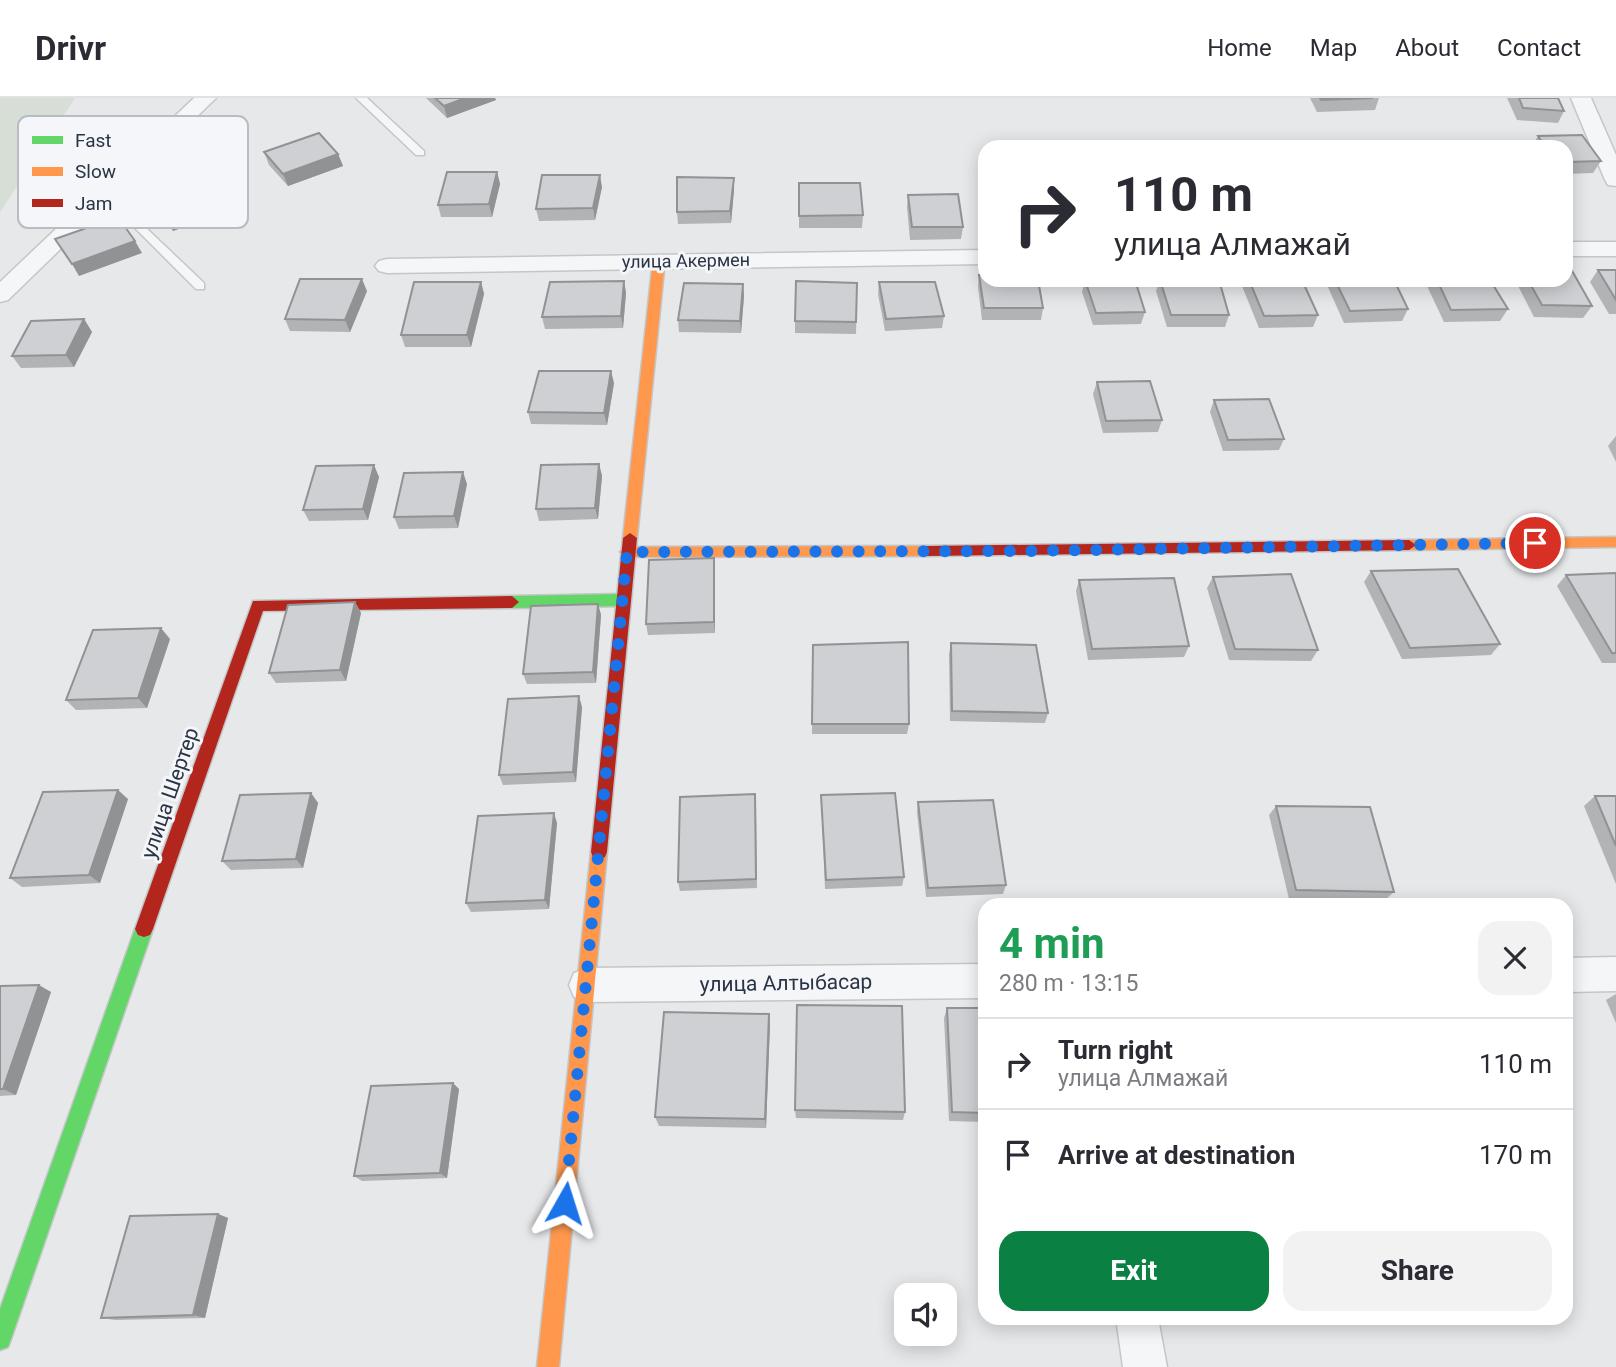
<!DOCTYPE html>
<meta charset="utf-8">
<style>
body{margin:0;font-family:Roboto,sans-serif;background:#f2f2f3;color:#2b2b33;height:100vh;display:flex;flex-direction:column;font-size:26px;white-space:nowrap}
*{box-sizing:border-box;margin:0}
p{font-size:23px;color:#7c7c81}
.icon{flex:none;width:38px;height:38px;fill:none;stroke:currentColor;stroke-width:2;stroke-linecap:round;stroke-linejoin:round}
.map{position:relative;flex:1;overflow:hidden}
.details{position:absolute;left:978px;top:800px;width:595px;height:427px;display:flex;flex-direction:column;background:#fff;border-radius:21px;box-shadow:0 4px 18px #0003}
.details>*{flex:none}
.top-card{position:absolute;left:978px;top:42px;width:595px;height:147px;border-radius:21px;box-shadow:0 4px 18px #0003;background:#fff;color:#2b2b33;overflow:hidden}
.controls{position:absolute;left:894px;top:1185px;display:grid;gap:14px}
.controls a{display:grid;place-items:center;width:63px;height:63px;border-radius:14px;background:#fff;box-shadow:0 4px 18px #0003;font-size:35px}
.pin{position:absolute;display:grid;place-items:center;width:60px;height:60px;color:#fff;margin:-30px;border:4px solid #fff;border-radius:50%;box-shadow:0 2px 7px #0007}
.me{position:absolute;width:77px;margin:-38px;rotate:6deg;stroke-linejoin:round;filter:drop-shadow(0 0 5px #0008)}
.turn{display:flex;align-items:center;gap:24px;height:147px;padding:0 21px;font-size:32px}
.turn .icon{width:91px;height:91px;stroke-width:2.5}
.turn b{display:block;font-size:49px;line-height:60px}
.round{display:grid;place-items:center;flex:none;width:74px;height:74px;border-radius:21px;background:#f2f2f3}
.head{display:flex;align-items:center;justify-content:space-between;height:119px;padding:0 21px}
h1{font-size:42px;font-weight:700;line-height:52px;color:#1e9e55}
.action{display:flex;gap:14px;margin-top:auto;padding:14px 21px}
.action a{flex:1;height:80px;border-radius:21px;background:#0b8043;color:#fff;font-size:28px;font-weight:700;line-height:80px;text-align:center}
.action a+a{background:#f2f2f3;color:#2b2b33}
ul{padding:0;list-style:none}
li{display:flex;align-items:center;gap:21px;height:91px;padding:0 21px;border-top:2px solid #e1e1e2}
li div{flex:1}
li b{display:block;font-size:26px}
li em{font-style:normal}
header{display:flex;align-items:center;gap:42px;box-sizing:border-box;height:98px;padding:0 35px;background:#fff;border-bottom:2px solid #e1e1e2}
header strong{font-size:33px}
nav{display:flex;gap:38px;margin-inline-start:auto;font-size:24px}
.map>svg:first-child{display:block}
.green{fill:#d6ded6}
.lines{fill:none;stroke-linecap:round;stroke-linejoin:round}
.lane-casing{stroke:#c4c6c8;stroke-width:3}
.street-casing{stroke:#c4c6c8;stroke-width:3}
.fast-casing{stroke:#c4c6c8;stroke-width:3}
.slow-casing{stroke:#c4c6c8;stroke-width:3}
.jam-casing{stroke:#c4c6c8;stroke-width:3}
.lane{fill:#f5f6f7;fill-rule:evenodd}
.street{fill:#f5f6f7;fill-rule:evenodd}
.fast{fill:#63d668;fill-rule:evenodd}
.slow{fill:#ff974d;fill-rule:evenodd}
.jam{fill:#b3261e;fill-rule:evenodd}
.wall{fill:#b1b3b5}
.shaded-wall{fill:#909294}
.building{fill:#ced0d3;stroke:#909294;stroke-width:2}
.route{stroke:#1a73e8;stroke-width:12;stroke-dasharray:0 21.6}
.labels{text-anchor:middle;stroke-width:6;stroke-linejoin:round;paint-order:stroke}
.far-street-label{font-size:18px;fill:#2b3445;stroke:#f4f6f9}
.street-label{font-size:21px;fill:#2b3445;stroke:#f4f6f9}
.key{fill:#f4f6f9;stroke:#b8bcc3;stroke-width:2}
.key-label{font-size:19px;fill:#2b3445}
</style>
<header>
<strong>Drivr</strong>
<nav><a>Home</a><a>Map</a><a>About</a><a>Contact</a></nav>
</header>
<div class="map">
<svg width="1616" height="1269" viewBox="0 0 1616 1269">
<rect width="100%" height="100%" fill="#e6e8ea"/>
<path class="green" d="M0 0H75L0 114Z"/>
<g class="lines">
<defs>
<g id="lane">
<path d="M356 0H367L424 53V57H416Z"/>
<path d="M105 91 204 185V191H196L101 96 100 94Z"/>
</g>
<g id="street">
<path d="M194 0H216L8 202 0 204V184Z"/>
<path d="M1571 0H1591L1616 57V88L1608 87 1605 82Z"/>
<rect x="1566" y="144" width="50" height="14"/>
<path d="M985 152V166L387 175 379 173 375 168 379 163 387 161Z"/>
<path d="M1616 859V893L1566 894V860Z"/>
<path d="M985 866V900L587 904 574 899 569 887 574 875 587 870Z"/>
<path d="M1116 1220H1158L1167 1269H1123Z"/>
</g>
<g id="fast">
<path d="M622 496 629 502 622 508 512 510 505 504 512 498Z"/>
<path d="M144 823 150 825 153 831 11 1241 8 1249 0 1252V1211L135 831 138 825Z"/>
</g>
<g id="slow">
<path d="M659 159 665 162 637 440 630 445 623 440 653 162Z"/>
<path d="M1616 439V449L1409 452 1402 447 1409 442Z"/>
<path d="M927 448 934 453 927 458 627 459 620 454 627 449Z"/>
<path d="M599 746 605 749 607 754 559 1269H537L591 754 593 749Z"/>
</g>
<g id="jam">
<path d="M630 435 637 440 607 754 605 759 599 762 593 759 591 754 623 440Z"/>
<path d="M1409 442 1416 447 1409 452 927 458 920 453 927 448Z"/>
<path d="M512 498 519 504 512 510 263 513 153 831 150 837 144 839 138 837 135 831 253 503Z"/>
</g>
</defs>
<use href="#lane" class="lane-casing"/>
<use href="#street" class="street-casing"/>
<use href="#fast" class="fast-casing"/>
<use href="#slow" class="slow-casing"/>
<use href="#jam" class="jam-casing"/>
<use href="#lane" class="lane"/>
<use href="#street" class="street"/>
<use href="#fast" class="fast"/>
<use href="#slow" class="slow"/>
<use href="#jam" class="jam"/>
</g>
<g class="wall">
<path d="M426 0H495L496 2 447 20Z"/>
<path d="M1310 0H1379L1375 12 1317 14Z"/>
<path d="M1507 0H1558L1564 13 1558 25 1517 22Z"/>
<path d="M1582 37 1601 63 1593 75 1566 76V49H1532L1538 38Z"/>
<path d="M264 54 338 56 343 68 288 88 269 67Z"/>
<path d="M143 66 218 67 223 79 213 83 232 111 173 133 155 109 149 97 161 93 149 78Z"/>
<path d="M497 74 500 86 492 119H441L438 107Z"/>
<path d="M734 80V92L731 125 678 126 677 114Z"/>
<path d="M799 85 863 117 862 130H799Z"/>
<path d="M602 89 595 122 539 123 536 111Z"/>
<path d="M908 97 963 129 961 141 910 142 907 109Z"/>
<path d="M1598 172H1616V216H1609L1590 184Z"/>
<path d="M979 177 1043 210 1041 222H982L978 189Z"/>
<path d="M1085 182 1145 214 1141 226 1093 227 1082 194Z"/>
<path d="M1160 182H1219L1229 217 1225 229H1167L1156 193Z"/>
<path d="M1244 182H1302L1318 217 1313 229 1259 230 1242 188Z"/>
<path d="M1329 182H1394L1408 211 1402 223 1344 225 1327 187Z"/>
<path d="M1430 182H1490L1508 211 1500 223 1444 224 1427 188Z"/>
<path d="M1515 182H1566L1592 208 1583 220 1534 219Z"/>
<path d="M624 183 626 195 623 230 545 231 542 219Z"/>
<path d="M481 184 484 196 471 249H405L401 237Z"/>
<path d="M879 184 944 218 942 230 885 233 878 196Z"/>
<path d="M857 185 856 236 795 235V223Z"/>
<path d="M743 186 744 198 741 235 679 234 678 222Z"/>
<path d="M367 193 350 234 290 233 285 221Z"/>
<path d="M84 221 92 234 74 269 21 270 12 258Z"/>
<path d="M1097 284 1162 322 1158 334 1103 335 1093 296Z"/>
<path d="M614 285 607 327 531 326 528 314Z"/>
<path d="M1214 302 1284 341 1279 352 1223 353 1210 314Z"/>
<path d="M1616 338V364L1608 348Z"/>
<path d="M599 366 602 378 598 421 539 423 536 411Z"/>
<path d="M379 379 368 422 309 423 303 412Z"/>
<path d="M467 386 458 430 399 431 394 419Z"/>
<path d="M714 460 715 471V535L648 537 646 526Z"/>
<path d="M1371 473 1500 546 1491 557 1402 561 1364 484Z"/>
<path d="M1616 475V565H1602L1557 488 1566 477Z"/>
<path d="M1213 479 1318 552 1311 563 1229 562 1207 490Z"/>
<path d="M1079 482 1189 548 1184 559 1088 562 1076 493Z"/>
<path d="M355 504 361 515 346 583 276 585 269 575Z"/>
<path d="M598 506 601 517 596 585 527 586 523 576Z"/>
<path d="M170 541 147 610 76 612 66 602Z"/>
<path d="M951 545 1048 615 1045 625 950 623 949 556Z"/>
<path d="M813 547 909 626 907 636H812Z"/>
<path d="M582 609 576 684 503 687 499 677Z"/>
<path d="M311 695 318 705 303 770 231 772 222 763Z"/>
<path d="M821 697 904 779 902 788 825 791Z"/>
<path d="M1595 698H1616V786L1584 708Z"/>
<path d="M128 701 100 785 22 789 10 780Z"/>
<path d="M918 704 1006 787 1003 796 926 799 917 714Z"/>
<path d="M756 706 757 790 680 793 678 784Z"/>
<path d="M1276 708 1394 794 1385 802 1289 801 1269 717Z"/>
<path d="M557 725 549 811 471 814 466 805Z"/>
<path d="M0 888 51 894 16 997 0 998Z"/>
<path d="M1616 896V925L1606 902Z"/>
<path d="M947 910H985V1024L949 1023 944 920Z"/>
<path d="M770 926 766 1030 659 1028 655 1019Z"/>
<path d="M459 991 447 1080 362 1083 354 1078Z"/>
<path d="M795 1012 905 1014 903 1022 796 1020Z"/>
<path d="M218 1116 228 1120 205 1220 115 1222 101 1220Z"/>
</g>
<g class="shaded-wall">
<path d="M465 0H495L496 2 447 20 444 8Z"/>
<path d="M338 56 343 68 288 88 283 76Z"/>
<path d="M218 67 223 79 166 100 160 88Z"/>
<path d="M497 74 500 86 492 119 489 106Z"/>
<path d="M600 77 602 89 595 122 593 110Z"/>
<path d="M734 80V92L731 125 730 113Z"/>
<path d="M226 99 232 111 173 133 166 120Z"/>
<path d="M135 143 142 155 79 178 72 166Z"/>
<path d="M362 181 367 193 350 234 345 222Z"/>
<path d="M624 183 626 195 623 230 621 218Z"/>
<path d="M481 184 484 196 471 249 467 237Z"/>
<path d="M743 186 744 198 741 235 740 223Z"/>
<path d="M84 221 92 234 74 269 66 257Z"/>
<path d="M611 273 614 285 607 327 604 315Z"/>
<path d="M599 366 602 378 598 421 595 410Z"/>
<path d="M374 367 379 379 368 422 363 411Z"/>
<path d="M463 374 467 386 458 430 454 418Z"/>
<path d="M714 460 715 471V535L714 524Z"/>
<path d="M355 504 361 515 346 583 340 572Z"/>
<path d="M598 506 601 517 596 585 593 574Z"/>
<path d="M161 530 170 541 147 610 138 600Z"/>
<path d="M579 598 582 609 576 684 573 674Z"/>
<path d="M118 692 128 701 100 785 89 777Z"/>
<path d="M311 695 318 705 303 770 296 761Z"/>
<path d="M554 715 557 725 549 811 545 802Z"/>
<path d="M39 887 51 894 16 997 3 991Z"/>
<path d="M769 916 770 926 766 1030 765 1021Z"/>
<path d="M453 985 459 991 447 1080 440 1075Z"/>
<path d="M218 1116 228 1120 205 1220 193 1217Z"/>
</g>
<g class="building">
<path d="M435 0H465L444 8Z"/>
<path d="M1320 0H1373L1321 2Z"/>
<path d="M1519 0H1558L1564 13 1523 10Z"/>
<path d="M319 35 338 56 283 76 264 54Z"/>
<path d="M1582 37 1601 63 1566 64V49H1545L1538 38Z"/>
<path d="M447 74H497L489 106 438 107Z"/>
<path d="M542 77H600L593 110 536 111Z"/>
<path d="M677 79 734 80 730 113 677 114Z"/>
<path d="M799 85H860L863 117 799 118Z"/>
<path d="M958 96 963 129H912L908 97Z"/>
<path d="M118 119 135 143 72 166 55 141Z"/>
<path d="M1566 171H1571L1592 208 1542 207 1528 182H1566Z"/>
<path d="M1598 172H1616V202Z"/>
<path d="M979 177H985V182H1038L1043 210H984Z"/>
<path d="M300 181H362L345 222 285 221Z"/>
<path d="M1085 182H1135L1145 214 1096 215Z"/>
<path d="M1160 182H1219L1229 217H1171Z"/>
<path d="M1249 182H1302L1318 217 1264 218Z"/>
<path d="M1335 182H1394L1408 211 1350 213Z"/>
<path d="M1437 182H1490L1508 211 1451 212Z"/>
<path d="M624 183 621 218 542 219 550 184Z"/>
<path d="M796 183 857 185 856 224 795 223Z"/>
<path d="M414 184H481L467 237H401Z"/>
<path d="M879 184H935L944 218 886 221Z"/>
<path d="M684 185 743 186 740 223 678 222Z"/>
<path d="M84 221 66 257 12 258 31 223Z"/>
<path d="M539 273H611L604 315 528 314Z"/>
<path d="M1150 283 1162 322 1106 323 1097 284Z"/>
<path d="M1269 301 1284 341 1228 342 1214 302Z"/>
<path d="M599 366 595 410 536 411 541 367Z"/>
<path d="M374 367 363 411 303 412 316 368Z"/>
<path d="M463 374 454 418 394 419 404 375Z"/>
<path d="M714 460V524L646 526 649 462Z"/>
<path d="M1458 471 1500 546 1410 550 1371 473Z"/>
<path d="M1616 475V555H1612L1566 477Z"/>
<path d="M1291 476 1318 552 1235 551 1213 479Z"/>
<path d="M1174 480 1189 548 1092 551 1079 482Z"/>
<path d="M355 504 340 572 269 575 288 507Z"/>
<path d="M598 506 593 574 523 576 531 508Z"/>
<path d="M161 530 138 600 66 602 93 532Z"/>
<path d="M908 544 909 626H812L813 547Z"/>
<path d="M951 545 1036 547 1048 615 952 613Z"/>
<path d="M579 598 573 674 499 677 508 601Z"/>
<path d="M118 692 89 777 10 780 43 694Z"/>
<path d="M311 695 296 761 222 763 240 697Z"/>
<path d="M895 695 904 779 826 782 821 697Z"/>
<path d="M755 696 756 781 678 784 680 699Z"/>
<path d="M1595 698H1616V748Z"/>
<path d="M993 702 1006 787 928 790 918 704Z"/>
<path d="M1276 708 1370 709 1394 794 1296 792Z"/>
<path d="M554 715 545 802 466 805 478 718Z"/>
<path d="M39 887 3 991H0V888Z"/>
<path d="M797 907 902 908 905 1014 795 1012Z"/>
<path d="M947 910H985V1015L952 1014Z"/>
<path d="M664 914 769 916 765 1021 655 1019Z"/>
<path d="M453 985 440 1075 354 1078 371 988Z"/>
<path d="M218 1116 193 1217 101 1220 130 1118Z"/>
</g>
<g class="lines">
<path class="route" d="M565 1105 627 454 1025 453 1535 445"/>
</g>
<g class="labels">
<g class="far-street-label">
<text transform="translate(686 163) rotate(-1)" y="6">улица Акермен</text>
</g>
<g class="street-label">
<text transform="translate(170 695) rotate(-71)" y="7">улица Шертер</text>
<text transform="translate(786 885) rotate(-1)" y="7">улица Алтыбасар</text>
</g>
</g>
<rect x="18" y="18" width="230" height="112" rx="10" class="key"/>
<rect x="32" y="38" width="31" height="8" fill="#63d668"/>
<rect x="32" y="69" width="31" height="9" fill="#ff974d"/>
<rect x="32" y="101" width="31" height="8" fill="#b3261e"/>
<g class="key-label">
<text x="75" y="49">Fast</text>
<text x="75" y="80">Slow</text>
<text x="75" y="112">Jam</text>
</g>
</svg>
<div class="controls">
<a><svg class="icon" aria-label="sound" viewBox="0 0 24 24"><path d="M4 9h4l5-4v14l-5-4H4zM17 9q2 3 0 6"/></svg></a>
</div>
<div class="pin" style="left:1535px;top:445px;background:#d93025"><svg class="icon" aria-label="arrive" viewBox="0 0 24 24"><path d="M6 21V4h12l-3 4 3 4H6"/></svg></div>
<svg class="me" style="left:565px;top:1105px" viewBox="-20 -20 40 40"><path d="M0-17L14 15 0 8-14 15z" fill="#1a73e8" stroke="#fff" stroke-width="4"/></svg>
<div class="top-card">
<div class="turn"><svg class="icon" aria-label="right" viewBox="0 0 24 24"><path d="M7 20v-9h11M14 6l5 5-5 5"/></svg><div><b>110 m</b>улица Алмажай</div></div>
</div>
<section class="details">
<div class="head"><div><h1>4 min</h1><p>280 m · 13:15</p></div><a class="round"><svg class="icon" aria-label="close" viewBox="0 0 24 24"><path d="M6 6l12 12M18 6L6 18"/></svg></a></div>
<ul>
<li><svg class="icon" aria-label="right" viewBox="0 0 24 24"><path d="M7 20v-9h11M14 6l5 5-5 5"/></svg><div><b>Turn right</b><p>улица Алмажай</p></div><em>110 m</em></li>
<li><svg class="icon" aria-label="arrive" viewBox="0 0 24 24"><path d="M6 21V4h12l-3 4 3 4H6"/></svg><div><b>Arrive at destination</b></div><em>170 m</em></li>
</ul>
<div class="action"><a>Exit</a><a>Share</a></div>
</section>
</div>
